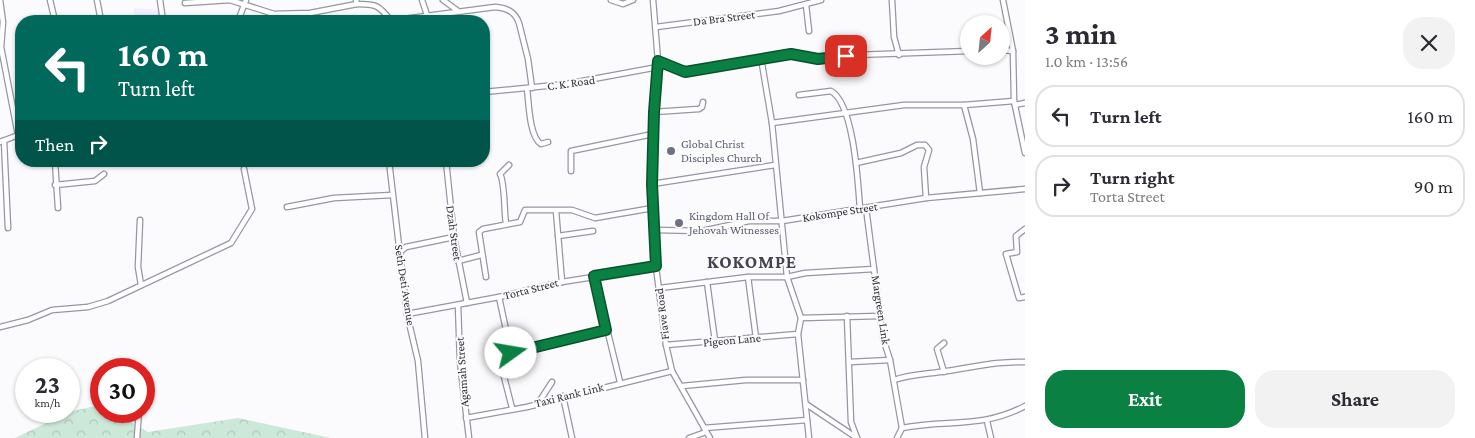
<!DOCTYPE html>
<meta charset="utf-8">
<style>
body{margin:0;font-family:"Crimson Pro",serif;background:#f2f2f3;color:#2b2b33;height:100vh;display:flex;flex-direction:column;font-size:19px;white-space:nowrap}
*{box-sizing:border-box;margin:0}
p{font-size:16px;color:#7c7c81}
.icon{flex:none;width:28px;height:28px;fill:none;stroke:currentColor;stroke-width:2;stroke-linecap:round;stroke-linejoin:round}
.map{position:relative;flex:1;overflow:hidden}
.sheet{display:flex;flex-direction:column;background:#fff;width:450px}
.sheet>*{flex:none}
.top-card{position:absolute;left:15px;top:15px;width:475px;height:152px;border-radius:20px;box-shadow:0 1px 4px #0004;background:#00695c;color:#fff;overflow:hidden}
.needle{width:32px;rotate:27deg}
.tools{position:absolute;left:960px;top:15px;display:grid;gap:10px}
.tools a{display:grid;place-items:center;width:50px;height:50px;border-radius:50%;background:#fff;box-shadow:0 1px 4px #0004;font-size:25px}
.speed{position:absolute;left:15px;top:358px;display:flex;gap:10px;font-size:25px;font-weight:700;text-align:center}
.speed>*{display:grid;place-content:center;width:65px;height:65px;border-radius:50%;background:#fff;box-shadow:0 1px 4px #0004;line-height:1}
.speed small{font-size:12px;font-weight:400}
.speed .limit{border:8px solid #d22;background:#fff;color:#111}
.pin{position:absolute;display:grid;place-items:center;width:42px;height:42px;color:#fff;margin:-21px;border-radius:10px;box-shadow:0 2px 8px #0006}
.me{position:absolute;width:55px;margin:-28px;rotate:77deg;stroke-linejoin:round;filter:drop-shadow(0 0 4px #0008)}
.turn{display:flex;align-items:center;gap:18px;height:105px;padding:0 20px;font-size:22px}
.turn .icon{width:65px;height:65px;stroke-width:2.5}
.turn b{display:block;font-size:35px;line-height:42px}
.then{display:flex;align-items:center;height:48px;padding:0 20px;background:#0003;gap:10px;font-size:19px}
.round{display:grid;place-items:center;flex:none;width:52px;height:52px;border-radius:20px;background:#f2f2f3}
.headline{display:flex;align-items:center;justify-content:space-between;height:85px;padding:0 20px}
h1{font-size:30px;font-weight:700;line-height:38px}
.button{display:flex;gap:10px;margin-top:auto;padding:10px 20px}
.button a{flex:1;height:58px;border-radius:20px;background:#0b8043;color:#fff;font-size:20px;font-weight:700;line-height:58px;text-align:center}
.button a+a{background:#f2f2f3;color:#2b2b33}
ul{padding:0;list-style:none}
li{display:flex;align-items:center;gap:15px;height:62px;margin:0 10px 8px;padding:0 10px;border:2px solid #e1e1e2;border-radius:20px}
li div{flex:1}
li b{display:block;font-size:19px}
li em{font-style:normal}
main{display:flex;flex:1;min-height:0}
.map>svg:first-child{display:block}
.built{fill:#f2effe}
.forest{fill:url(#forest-crowns)}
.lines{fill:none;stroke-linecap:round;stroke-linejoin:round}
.minor-casing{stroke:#9895a4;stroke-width:7}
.minor{stroke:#fff;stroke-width:4.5}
.route-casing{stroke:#07532c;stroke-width:12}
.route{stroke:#0b8043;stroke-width:9}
.worship-dot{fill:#6b7280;stroke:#fbfafd;stroke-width:2}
.labels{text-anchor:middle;stroke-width:4;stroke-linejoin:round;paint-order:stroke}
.street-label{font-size:12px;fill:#312f36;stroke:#fbfafd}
.worship-label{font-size:12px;fill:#5b616d;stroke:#fbfafd;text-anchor:start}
.district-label{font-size:18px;font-weight:bold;letter-spacing:1px;fill:#45424f;stroke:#fbfafd}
</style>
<main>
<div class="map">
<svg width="1025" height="438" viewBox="0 0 1025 438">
<defs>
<pattern id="forest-crowns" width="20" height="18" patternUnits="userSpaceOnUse" patternTransform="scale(1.25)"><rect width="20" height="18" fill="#cce8d9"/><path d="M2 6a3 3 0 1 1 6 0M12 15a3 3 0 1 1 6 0" fill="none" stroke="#b0c7bb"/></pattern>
</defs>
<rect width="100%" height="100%" fill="#fbfafd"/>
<path class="built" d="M134 8 159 10 160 21H133Z"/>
<path class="forest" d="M100 405 101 411H112L148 432 238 418 331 438H15L69 412Z"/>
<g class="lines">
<defs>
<g id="minor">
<path d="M0 0 3 22 1 47 18 135"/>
<path d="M50 0 55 21"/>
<path d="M97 0 101 21"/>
<path d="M160 0 163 21"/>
<path d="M356 0 357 4C376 4 379 5 391 21"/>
<path d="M422 0 427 15"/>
<path d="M443 0 458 11"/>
<path d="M611 0 623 4 633 0"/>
<path d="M653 0 658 61 654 112 652 184 656 267 666 345 672 371 710 438"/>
<path d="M892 0 894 37 899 55"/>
<path d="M1003 0 1013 51 1014 101 1025 153"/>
<path d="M185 3 230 0 274 14 310 13 357 4"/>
<path d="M806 5 809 31"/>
<path d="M238 21 246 0"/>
<path d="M388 21 495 7C506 8 515 11 519 23L528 59 532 88"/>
<path d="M656 27 779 11 821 0"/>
<path d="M1001 50 1013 51"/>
<path d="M761 58 772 123 787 277 801 318 798 334 809 438"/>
<path d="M658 61 676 70 693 71 791 54 824 59 855 55 969 51"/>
<path d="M527 89C529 103 529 136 541 144L548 142"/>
<path d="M484 92 566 84 658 67"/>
<path d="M799 95 831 91C854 104 858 183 860 209"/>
<path d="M964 105 973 139 980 193"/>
<path d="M1015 105 1025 103"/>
<path d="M654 112 699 109 702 107 703 102"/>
<path d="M772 123 904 105H964L1014 101"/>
<path d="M4 141 8 228"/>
<path d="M0 142 21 134"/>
<path d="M55 161 58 208"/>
<path d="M389 161 407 314 418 361 425 438"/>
<path d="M446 161 454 237 467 303"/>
<path d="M856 163 901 153 917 145H925L929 150 924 167 926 198"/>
<path d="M571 171V151L653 134"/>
<path d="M652 184 775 165"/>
<path d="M55 185 95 181 104 174"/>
<path d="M287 207 334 198 392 195"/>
<path d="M866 208 883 338 890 360 902 428 897 438"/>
<path d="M556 211 562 282"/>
<path d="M140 220 138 267 141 285"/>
<path d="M506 224C504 212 505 182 500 174L509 165"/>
<path d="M1025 229 1016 236 1017 252 1006 254 1019 298 1025 297"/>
<path d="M655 230 702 231 749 221H782L926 198 1025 189"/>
<path d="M558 236 593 231"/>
<path d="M400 252 406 247 454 237"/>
<path d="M458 261 481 255"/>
<path d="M594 276 620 382"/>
<path d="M486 277 479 232 483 229 520 222 525 210H572L595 218 653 208"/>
<path d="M748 277 756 338"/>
<path d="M707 282 715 341"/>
<path d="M660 288 748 277H787L805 273 874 269"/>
<path d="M499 297 511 353"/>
<path d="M458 305 460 362 469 438"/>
<path d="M407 314 499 297 562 282 656 267"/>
<path d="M847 316 851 422 857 438"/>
<path d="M801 318 880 316"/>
<path d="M0 327 28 320 52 310 88 307 108 301 231 243 252 209 244 169"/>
<path d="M944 343 937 349 944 372"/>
<path d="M666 345 798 334"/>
<path d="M850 362 890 360"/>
<path d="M894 380C911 374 929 374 947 371 974 367 998 361 1025 362"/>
<path d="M682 386 746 380H803"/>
<path d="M563 396 572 438"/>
<path d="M539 402 552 382"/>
<path d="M806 404 857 438"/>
<path d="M512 408 500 361 503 356 606 329"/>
<path d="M466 418 527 407 672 371"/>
<path d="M987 421 991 438"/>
<path d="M704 428 807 420"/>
<path d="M902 428C948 419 982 429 1025 406"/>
<path d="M137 438 139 411"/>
<path d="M689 438 706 432"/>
</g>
</defs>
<use href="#minor" class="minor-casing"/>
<use href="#minor" class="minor"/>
</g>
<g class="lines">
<defs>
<path id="route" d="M511 353 606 330 594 276 656 266 652 184 654 112 658 61 685 72 791 54 818 59 846 56"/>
</defs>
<use href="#route" class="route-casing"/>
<use href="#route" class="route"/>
</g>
<g class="worship-dot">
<circle cx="671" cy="151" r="5"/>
<circle cx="679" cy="223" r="5"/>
</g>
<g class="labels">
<g class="street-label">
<text transform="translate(724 18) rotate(-7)" y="4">Da Bra Street</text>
<text transform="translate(571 83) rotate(-8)" y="4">C. K. Road</text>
<text transform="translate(840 212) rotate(-9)" y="4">Kokompe Street</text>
<text transform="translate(454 233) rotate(82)" y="4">Dzah Street</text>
<text transform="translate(405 285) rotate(81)" y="4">Seth Deti Avenue</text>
<text transform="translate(531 289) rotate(-14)" y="4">Torta Street</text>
<text transform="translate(881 310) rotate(81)" y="4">Margreen Link</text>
<text transform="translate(662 314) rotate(-97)" y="4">Fiave Road</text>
<text transform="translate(732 340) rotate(-5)" y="4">Pigeon Lane</text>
<text transform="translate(462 372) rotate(-94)" y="4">Agamah Street</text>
<text transform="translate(569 395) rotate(-14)" y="4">Taxi Rank Link</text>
</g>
<g class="worship-label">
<text x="681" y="148">Global Christ<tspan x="681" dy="14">Disciples Church</tspan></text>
<text x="689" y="220">Kingdom Hall Of<tspan x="689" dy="14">Jehovah Witnesses</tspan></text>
</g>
<g class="district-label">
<text x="752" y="268">KOKOMPE</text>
</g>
</g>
</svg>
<div class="tools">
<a><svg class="needle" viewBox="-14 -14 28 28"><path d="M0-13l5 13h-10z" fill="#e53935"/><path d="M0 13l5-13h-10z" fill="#7c7c81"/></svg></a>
</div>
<div class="speed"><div>23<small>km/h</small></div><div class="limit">30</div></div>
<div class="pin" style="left:846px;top:56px;background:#d93025"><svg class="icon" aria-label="arrive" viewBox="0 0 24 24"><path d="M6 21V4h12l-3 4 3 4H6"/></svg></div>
<svg class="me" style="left:511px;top:353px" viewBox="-20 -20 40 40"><circle r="19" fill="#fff"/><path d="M0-13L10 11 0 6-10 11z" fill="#0b8043"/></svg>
<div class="top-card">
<div class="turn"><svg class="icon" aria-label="left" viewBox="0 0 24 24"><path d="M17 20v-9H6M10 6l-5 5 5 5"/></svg><div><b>160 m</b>Turn left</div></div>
<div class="then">Then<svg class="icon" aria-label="right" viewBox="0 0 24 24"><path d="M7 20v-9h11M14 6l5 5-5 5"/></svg></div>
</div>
</div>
<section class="sheet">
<div class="headline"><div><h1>3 min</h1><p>1.0 km · 13:56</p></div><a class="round"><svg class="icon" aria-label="close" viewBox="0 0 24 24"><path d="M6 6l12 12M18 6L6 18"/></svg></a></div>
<ul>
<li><svg class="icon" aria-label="left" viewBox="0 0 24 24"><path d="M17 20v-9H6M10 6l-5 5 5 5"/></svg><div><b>Turn left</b></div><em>160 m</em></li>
<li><svg class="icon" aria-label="right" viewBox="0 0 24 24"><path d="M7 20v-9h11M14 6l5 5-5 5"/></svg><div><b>Turn right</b><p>Torta Street</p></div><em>90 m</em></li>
</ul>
<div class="button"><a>Exit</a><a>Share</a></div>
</section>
</main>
